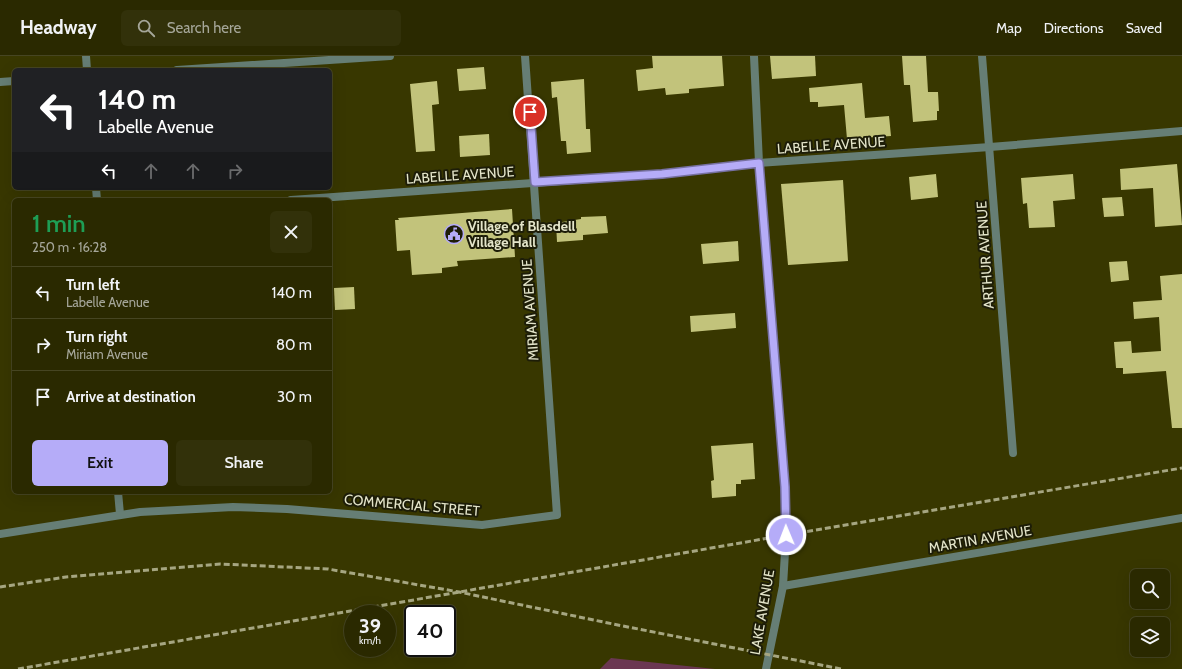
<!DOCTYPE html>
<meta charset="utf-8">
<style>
body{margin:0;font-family:Cabin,sans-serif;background:#32310a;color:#f1f3f6;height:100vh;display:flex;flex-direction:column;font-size:15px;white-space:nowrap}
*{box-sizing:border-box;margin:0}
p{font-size:13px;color:#a5a699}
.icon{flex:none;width:22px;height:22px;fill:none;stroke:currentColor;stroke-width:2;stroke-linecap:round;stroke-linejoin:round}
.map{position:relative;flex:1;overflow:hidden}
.details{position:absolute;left:12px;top:142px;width:320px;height:296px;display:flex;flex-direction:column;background:#2a2900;border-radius:6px;box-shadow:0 4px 16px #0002,0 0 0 1px #464522}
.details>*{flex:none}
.guide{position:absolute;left:12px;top:12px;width:320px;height:122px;border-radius:6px;box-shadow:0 4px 16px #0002,0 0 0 1px #464522;background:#202124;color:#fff;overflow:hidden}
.fabs{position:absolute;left:1130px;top:513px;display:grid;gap:8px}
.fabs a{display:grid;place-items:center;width:40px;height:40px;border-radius:6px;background:#2a2900;box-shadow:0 4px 16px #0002,0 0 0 1px #464522;font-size:20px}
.speed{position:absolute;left:344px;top:549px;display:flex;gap:8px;font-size:20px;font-weight:700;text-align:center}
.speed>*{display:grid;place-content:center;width:52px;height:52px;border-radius:50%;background:#2a2900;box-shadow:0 4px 16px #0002,0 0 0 1px #464522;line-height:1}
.speed small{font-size:10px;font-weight:400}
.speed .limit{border:2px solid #111;border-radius:6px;background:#fff;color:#111}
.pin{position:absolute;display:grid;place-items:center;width:34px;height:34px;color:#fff;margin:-17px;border:2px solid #fff;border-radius:50%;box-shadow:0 1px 4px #0007}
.me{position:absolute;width:44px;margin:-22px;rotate:359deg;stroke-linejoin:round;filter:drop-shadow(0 0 3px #0008)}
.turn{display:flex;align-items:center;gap:14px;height:84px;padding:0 20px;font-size:18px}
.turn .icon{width:52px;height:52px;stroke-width:2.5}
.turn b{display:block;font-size:28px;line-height:34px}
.lanes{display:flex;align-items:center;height:38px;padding:0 20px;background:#0003;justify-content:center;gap:20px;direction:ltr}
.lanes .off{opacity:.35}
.round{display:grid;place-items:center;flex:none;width:42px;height:42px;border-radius:6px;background:#32310a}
.overview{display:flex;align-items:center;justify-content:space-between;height:68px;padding:0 20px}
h1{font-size:24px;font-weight:600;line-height:30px;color:#1e9e55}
.button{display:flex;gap:8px;margin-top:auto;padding:8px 20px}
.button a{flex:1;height:46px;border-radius:6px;background:#b5acf8;color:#111;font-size:16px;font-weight:600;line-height:46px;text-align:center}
.button a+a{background:#32310a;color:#f1f3f6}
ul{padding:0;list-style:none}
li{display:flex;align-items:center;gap:12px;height:52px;padding:0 20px;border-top:1px solid #464522}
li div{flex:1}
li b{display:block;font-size:15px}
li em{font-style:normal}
header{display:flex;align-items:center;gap:24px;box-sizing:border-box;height:56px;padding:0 20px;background:#2a2900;border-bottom:1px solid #464522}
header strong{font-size:19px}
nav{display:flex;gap:22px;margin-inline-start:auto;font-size:14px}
.search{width:280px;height:36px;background:#32310a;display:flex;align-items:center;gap:10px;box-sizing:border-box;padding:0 14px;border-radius:6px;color:#a5a699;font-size:15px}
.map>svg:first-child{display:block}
.green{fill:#6b3752}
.building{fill:#c2c37b}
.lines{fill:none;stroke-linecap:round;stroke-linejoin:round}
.minor{stroke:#667e75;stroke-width:8}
.tertiary{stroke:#667e75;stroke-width:8}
.rail{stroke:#a6a681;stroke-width:3;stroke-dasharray:6 3;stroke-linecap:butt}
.route-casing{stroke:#7670a1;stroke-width:10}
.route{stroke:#b5acf8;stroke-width:7}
.labels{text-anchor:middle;stroke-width:4;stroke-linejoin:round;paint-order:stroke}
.street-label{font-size:14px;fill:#e4e5ca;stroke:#1d1d08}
.poi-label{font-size:14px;font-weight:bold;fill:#e4e5ca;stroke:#1d1d08;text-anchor:start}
</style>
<header>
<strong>Headway</strong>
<div class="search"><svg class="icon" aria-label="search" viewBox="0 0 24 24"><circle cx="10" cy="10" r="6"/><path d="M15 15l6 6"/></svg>Search here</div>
<nav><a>Map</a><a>Directions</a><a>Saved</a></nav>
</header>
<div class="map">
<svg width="1182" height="613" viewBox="0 0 1182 613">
<rect width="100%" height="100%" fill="#383700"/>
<path class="green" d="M611 602 715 613H600Z"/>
<g class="building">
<path d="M652 0H722L724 30 689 33V37L666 39 665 32 638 35 636 14 653 12Z"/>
<path d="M770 0H815L816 20 772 23Z"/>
<path d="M902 0H926L928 36H938L939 55H937V64L913 66 910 29H904Z"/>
<path d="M484 11 486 33 459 35 457 13Z"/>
<path d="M584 23 586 73H590L591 96 567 98 566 85H561L557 41 552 42 551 26Z"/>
<path d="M437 25 439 48 432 49 435 95 416 96 410 28Z"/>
<path d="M862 27 865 62 889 60 891 80 847 83 844 49 818 51V46H810L809 32Z"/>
<path d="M489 78 490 99 460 101 459 80Z"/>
<path d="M1177 108 1182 169 1155 171 1153 132 1121 134 1120 113Z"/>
<path d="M936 118 938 141 911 144 909 121Z"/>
<path d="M1073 118 1075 143 1053 145 1055 171 1029 172 1027 147 1023 148 1021 122Z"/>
<path d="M843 124 848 205 788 209 781 128Z"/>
<path d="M1122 141 1124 160 1104 161 1102 142Z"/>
<path d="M512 153 515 201 457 205 458 210 442 212V217L412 219 410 194 397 195 395 164H399L398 162Z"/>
<path d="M606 160 608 177 583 179V184L557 186 556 167 581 163V161Z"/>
<path d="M738 185 739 205 703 208 701 188Z"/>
<path d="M1127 205 1129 224 1111 226 1109 206Z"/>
<path d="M1182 218V372H1172L1166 315 1123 318V312H1116L1114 286 1131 285 1132 297 1161 295 1159 261 1134 263 1133 246 1162 244 1160 220Z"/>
<path d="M354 231 355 253 335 254 334 232Z"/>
<path d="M735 257 736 272 691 276 690 260Z"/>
<path d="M753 387 755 423 741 424V428H736V440L712 442 711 425 714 424 711 390Z"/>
</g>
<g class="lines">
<g class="minor">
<path d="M86 0 87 14"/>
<path d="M982 0 1013 397"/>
<path d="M177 14 390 0"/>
<path d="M0 26 14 25"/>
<path d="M96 132 97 144"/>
<path d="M291 144 661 118 759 107 990 91 1182 75"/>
<path d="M118 436 120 458"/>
<path d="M0 478 140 456 233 451 287 453 482 469 557 459 525 0"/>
</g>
<g class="tertiary">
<path d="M754 0 759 107 785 431 786 479 783 530 766 613"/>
<path d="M783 530 1182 462"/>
</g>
<g class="rail">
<path d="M0 531 66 521 220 508 328 513 459 536 613 568 841 613"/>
<path d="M18 613 786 479 1182 412"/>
</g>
</g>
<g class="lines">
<defs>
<path id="route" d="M530 56 535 126 662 118 759 107 785 431 786 479"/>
</defs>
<use href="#route" class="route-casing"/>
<use href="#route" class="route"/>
</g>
<defs>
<symbol id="civic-ring" viewBox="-11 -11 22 22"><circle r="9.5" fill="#1d1d08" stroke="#b5acf8" stroke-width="1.5"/><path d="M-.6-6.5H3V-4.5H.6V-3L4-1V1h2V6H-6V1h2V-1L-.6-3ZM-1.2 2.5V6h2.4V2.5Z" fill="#b5acf8"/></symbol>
</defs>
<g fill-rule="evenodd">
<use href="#civic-ring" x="443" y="167" width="22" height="22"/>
</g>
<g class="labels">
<g class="street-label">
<text transform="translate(831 89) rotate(-4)" y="5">LABELLE AVENUE</text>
<text transform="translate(460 119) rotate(-4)" y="5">LABELLE AVENUE</text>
<text transform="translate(985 199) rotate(-94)" y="5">ARTHUR AVENUE</text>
<text transform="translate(530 254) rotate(-94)" y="5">MIRIAM AVENUE</text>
<text transform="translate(412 449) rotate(5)" y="5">COMMERCIAL STREET</text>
<text transform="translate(980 483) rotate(-10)" y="5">MARTIN AVENUE</text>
<text transform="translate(762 556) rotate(-80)" y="5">LAKE AVENUE</text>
</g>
<g class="poi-label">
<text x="468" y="175">Village of Blasdell<tspan x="468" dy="16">Village Hall</tspan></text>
</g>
</g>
</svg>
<div class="fabs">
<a><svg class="icon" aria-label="search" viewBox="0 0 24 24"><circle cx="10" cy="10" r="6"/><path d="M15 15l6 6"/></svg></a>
<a><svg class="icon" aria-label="layers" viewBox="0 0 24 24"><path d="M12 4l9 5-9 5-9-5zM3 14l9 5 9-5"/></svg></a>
</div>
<div class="speed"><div>39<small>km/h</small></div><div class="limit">40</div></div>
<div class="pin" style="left:530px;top:56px;background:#d93025"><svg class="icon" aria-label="arrive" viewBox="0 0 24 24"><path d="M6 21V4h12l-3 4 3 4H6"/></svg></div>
<svg class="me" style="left:786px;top:479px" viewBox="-20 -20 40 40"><circle r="17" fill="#b5acf8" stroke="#fff" stroke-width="3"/><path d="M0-11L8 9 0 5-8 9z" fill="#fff"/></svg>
<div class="guide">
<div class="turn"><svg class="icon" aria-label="left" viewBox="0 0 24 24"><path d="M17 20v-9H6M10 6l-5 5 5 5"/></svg><div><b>140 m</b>Labelle Avenue</div></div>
<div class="lanes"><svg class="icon" aria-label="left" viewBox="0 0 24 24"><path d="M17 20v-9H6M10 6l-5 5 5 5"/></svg><svg class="icon off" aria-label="ahead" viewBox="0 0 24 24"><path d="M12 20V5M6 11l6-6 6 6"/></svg><svg class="icon off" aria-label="ahead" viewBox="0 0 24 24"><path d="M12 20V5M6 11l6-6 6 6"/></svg><svg class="icon off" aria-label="right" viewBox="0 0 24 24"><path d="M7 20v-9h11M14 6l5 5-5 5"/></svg></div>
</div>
<section class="details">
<div class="overview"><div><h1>1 min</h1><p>250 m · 16:28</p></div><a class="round"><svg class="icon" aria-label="close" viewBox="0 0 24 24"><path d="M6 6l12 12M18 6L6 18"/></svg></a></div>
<ul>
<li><svg class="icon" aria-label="left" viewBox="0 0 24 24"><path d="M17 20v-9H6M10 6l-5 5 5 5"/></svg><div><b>Turn left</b><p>Labelle Avenue</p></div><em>140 m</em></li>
<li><svg class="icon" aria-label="right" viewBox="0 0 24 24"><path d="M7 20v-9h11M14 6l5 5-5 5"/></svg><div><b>Turn right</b><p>Miriam Avenue</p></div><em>80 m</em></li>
<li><svg class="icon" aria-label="arrive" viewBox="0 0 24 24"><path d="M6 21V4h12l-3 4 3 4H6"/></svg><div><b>Arrive at destination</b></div><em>30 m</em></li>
</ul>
<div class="button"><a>Exit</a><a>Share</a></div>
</section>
</div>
